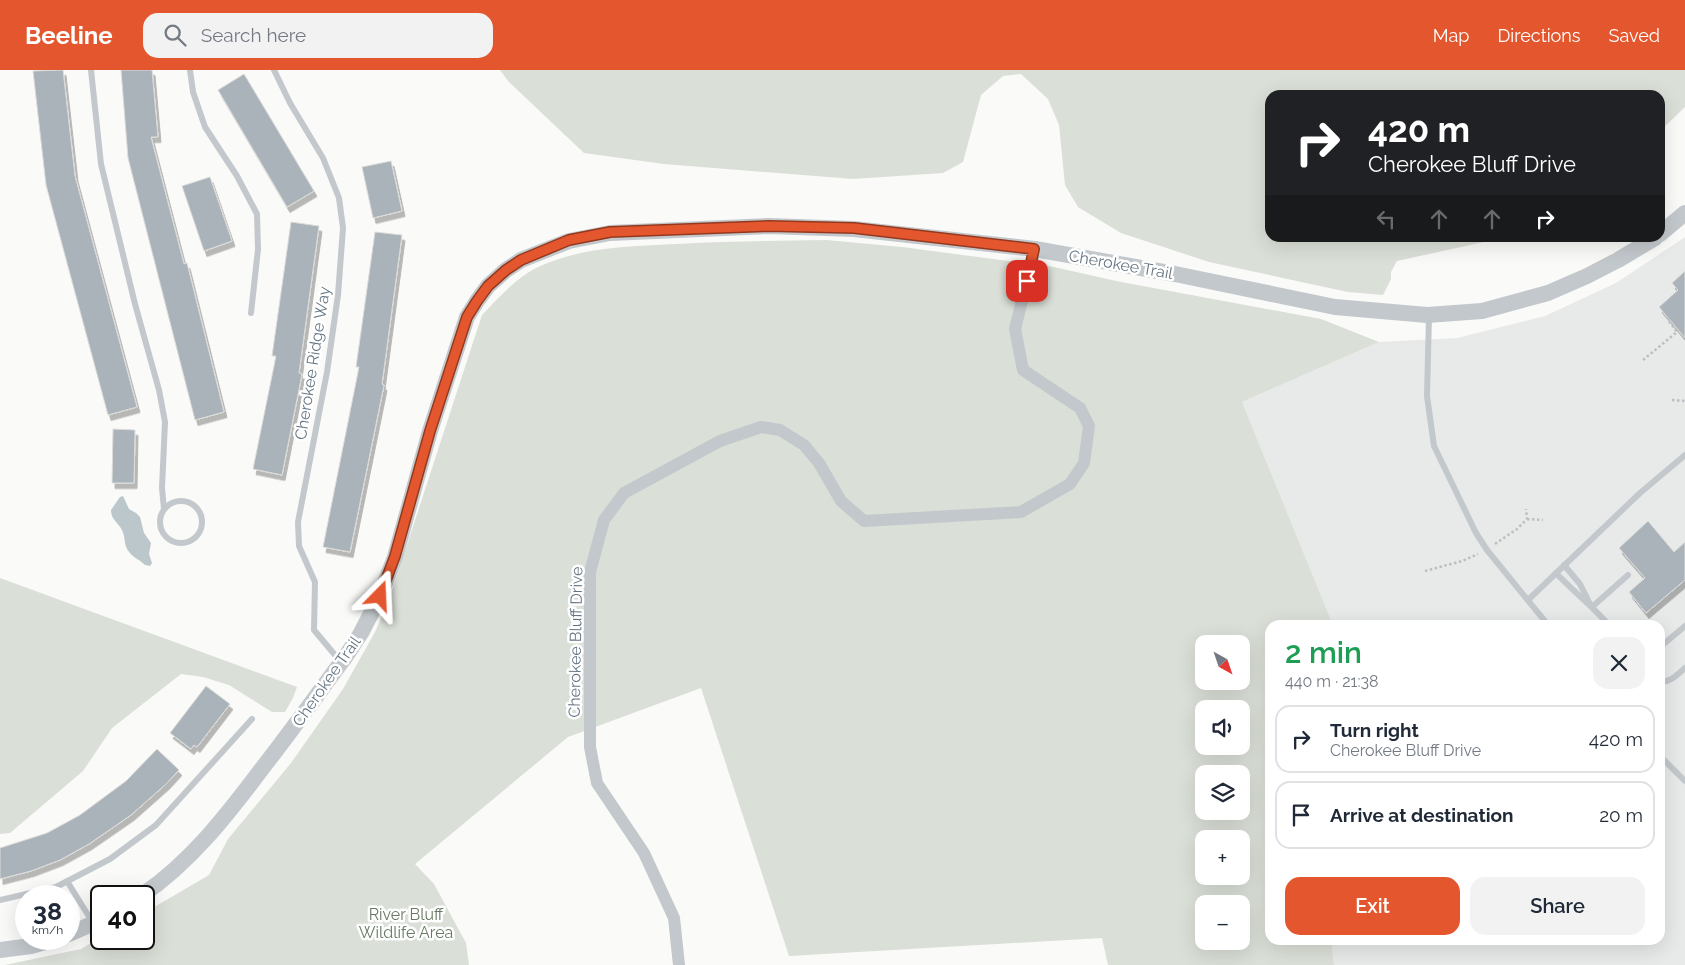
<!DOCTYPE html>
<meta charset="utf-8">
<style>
body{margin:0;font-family:Raleway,sans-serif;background:#f2f2f3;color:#1f2937;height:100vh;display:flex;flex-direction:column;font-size:19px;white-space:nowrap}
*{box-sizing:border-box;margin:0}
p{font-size:16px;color:#747a83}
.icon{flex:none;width:28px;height:28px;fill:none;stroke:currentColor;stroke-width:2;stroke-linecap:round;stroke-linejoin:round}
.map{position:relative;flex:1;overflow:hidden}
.panel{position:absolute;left:1265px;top:550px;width:400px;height:325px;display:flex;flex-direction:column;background:#fff;border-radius:15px;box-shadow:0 5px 20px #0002}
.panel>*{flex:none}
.top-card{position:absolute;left:1265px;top:20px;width:400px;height:152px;border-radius:15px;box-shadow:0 5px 20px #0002;background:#202124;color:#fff;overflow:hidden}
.needle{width:32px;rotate:140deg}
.tools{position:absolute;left:1195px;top:565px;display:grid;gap:10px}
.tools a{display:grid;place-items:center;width:55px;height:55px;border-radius:10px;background:#fff;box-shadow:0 5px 20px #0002;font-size:25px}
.speed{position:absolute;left:15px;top:815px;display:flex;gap:10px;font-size:25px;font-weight:700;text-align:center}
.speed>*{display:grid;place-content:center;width:65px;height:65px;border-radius:50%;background:#fff;box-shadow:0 5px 20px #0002;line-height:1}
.speed small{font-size:12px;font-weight:400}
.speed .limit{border:2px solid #111;border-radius:8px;background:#fff;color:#111}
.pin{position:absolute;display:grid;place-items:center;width:42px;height:42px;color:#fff;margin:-21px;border-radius:10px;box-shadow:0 2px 8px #0006}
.me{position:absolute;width:55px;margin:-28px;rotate:21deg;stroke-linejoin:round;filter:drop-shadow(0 0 4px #0008)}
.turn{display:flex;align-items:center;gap:18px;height:105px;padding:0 20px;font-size:22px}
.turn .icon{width:65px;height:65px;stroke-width:2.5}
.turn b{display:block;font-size:35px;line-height:42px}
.lanes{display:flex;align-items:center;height:48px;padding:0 20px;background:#0003;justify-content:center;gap:25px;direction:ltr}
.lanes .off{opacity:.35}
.round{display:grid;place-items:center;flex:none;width:52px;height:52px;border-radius:15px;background:#f2f2f3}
.head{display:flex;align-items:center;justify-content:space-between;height:85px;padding:0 20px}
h1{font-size:30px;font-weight:600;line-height:38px;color:#1e9e55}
.cta{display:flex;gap:10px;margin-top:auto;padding:10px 20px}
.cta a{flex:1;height:58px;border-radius:15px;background:#e4572e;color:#fff;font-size:20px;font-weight:600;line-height:58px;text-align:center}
.cta a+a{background:#f2f2f3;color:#1f2937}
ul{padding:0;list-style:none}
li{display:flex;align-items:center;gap:15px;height:68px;margin:0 10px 8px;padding:0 10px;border:2px solid #e0e1e3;border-radius:15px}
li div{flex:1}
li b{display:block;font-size:19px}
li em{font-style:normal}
header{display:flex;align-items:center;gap:30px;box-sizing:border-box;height:70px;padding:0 25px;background:#e4572e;color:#fff}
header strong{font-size:24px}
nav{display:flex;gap:28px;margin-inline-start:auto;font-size:18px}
.search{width:350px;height:45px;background:#f2f2f3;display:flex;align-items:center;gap:12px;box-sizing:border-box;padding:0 18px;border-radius:15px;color:#747a83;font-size:19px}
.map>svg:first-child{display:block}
.built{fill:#e8e9e9}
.green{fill:#dadfd7;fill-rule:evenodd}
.water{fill:#bbc7cb}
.building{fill:#aab3b9;stroke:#dcdcda;filter:url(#shadow)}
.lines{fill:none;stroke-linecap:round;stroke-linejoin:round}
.path{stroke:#bbbfc2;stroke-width:2.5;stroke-dasharray:2.5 2.5;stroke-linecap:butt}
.service{stroke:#c3c8cc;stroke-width:6}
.minor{stroke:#c3c8cc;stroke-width:12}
.tertiary{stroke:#c3c8cc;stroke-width:16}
.route-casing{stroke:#94391e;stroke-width:12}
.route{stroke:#e4572e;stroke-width:9}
.labels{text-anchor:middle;stroke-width:5;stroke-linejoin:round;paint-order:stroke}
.street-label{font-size:16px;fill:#657683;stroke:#fff}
.park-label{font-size:16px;fill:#687a64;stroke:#fff}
</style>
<header>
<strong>Beeline</strong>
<div class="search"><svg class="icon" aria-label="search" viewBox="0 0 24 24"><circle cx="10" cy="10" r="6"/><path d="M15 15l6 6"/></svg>Search here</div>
<nav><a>Map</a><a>Directions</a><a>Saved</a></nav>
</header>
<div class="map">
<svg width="1685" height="895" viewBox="0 0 1685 895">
<defs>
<filter id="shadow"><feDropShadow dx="3" dy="5.5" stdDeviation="0" flood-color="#0004"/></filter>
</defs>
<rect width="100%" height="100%" fill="#fafaf8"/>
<path class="built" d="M1685 167V895H1334L1332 878 1334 870H1660V555H1333L1242 332 1379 272 1457 268 1545 246 1616 213Z"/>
<g class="green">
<path d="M500 0H1685V37L1660 61V25H1270V168H1502L1397 191 1391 202V209L1383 225 1348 222 1209 192 1121 163 1078 137 1065 115 1059 55 1048 29 1021 4 1003 6 981 25 963 92 943 103 853 109 664 94 584 83 508 11Z"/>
<path d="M826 170 902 177 1054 197 1116 211 1321 249 1379 272 1242 332 1333 555H1270V870H1334L1332 878 1334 895H1108L1102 868 789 886 701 618 568 667 415 794 434 814 466 873 469 895H5L81 879 101 867V869H144V843L209 805 228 769 291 693 343 619 375 562 389 530 482 245C498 228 515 209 536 198 579 177 631 176 678 174 727 171 777 171 826 170ZM1204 574H1241V611H1204ZM1204 639H1241V676H1204ZM1204 704H1241V741H1204ZM1204 769H1241V806H1204ZM1204 834H1241V871H1204Z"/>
<path d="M0 508 297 617 293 628 285 642H272L229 615 203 607 181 604 112 658 83 701 10 763 0 764Z"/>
</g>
<path class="water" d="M123 426 129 439 136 443 140 447 144 463 151 473 149 484 152 493 150 496 145 495C140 490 134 488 130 483 123 476 126 468 122 460 118 452 111 450 111 440L120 427Z"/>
<g class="building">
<path d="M63 0 75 106 137 337 108 345 46 115 33 1Z"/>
<path d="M121 0H152L158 67H151L184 194 187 193 224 342 195 350 128 88Z"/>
<path d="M244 4 314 121 287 137 218 20Z"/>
<path d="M391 91 402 141 373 148 362 97Z"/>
<path d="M210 107 232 171 204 181 182 116Z"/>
<path d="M291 152 319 156 299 303 302 304 282 405 253 399 276 286H272Z"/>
<path d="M375 162 402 165 382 314 384 315 350 482 323 477 359 297H356Z"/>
<path d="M1685 201V268L1659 237 1678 220 1672 213Z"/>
<path d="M113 359 135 360 134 413H112Z"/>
<path d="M1648 451 1674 482 1685 472V510L1646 543 1629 522 1645 508 1619 478Z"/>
<path d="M206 616 230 634 197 677 194 675 191 679 170 663Z"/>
<path d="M157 679 179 700 166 714 131 745 89 774 60 790 31 801 0 809V778L47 763 80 745 126 711Z"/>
</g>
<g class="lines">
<g class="path">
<path d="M1643 290 1677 262 1668 250 1669 249"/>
<path d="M1672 330 1685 331"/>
<path d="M1527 449 1543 450"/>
<path d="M1495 474 1517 459 1527 449 1526 439"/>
<path d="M1425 501 1462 491 1478 484"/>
</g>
<g class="service">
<path d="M91 0 101 94 135 234 159 320 165 352 162 418 164 439"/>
<path d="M190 0 193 22 205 57 237 106 257 144 258 179 251 243"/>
<path d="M274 0 290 33 323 88 339 128 343 158 338 225 327 302 298 452 299 476 315 512 314 560 340 591"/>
<path d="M1429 246 1427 326 1434 376 1476 463 1487 480 1548 555"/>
<circle cx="181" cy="452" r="21"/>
<path d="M1564 495 1580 514 1590 534"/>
<path d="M1556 503C1573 521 1592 536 1609 555"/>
<path d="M1528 530 1640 423 1685 385"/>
<path d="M1592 537 1628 505"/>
<path d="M1660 577 1685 556"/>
<path d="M1660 611C1670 613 1677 605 1685 598"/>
<path d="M1660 686 1685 711"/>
<path d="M67 811 93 853"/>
<path d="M0 830 56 817 110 789 156 755 252 649"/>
</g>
<path class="minor" d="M679 895 674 848 644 783 597 713 590 677V502L604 450 624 423 720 371 761 357 780 360 804 375 819 393 841 431 864 451 1021 442 1070 414 1084 393 1089 356 1080 338 1023 300 1015 259 1035 179"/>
<g class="tertiary">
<path d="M1660 164 1685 143"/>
<path d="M141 826C191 792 228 744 264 696 292 660 319 622 346 586L361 563 380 526 395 487 430 361 467 247 477 231 488 216 506 200 521 190 569 171 610 163 769 156 854 159 1035 179 1175 204 1335 237 1427 245 1482 241 1548 223 1587 206 1618 190 1655 168"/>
<path d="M69 864 101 850"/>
<path d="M0 880 31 876 56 869"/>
</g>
</g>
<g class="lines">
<defs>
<path id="route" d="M380 526 395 486 430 361 467 247 477 231 488 216 506 200 521 190 569 170 610 162 769 156 854 158 1034 179 1027 211"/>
</defs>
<use href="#route" class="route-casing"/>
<use href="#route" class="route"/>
</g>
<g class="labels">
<g class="street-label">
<text transform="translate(1121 194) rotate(10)" y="6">Cherokee Trail</text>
<text transform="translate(312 293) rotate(-81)" y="6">Cherokee Ridge Way</text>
<text transform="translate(575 572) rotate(-89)" y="6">Cherokee Bluff Drive</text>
<text transform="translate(326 611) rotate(-55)" y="6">Cherokee Trail</text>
</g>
<g class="park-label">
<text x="406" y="850">River Bluff<tspan x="406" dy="18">Wildlife Area</tspan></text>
</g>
</g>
</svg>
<div class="tools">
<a><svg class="needle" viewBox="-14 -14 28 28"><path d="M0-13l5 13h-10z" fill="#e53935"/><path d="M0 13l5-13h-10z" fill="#747a83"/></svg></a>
<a><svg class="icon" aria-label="sound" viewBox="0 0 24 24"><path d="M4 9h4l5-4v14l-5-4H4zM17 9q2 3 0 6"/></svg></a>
<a><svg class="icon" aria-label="layers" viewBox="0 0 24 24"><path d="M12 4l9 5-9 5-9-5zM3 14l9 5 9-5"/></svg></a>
<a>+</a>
<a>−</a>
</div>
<div class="speed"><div>38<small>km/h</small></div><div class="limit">40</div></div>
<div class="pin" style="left:1027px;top:211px;background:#d93025"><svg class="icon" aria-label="arrive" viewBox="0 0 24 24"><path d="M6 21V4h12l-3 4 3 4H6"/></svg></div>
<svg class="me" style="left:380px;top:526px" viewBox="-20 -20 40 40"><path d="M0-17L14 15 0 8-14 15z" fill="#e4572e" stroke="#fff" stroke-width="4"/></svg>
<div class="top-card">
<div class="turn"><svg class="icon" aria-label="right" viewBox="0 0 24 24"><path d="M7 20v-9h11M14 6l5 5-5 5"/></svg><div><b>420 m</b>Cherokee Bluff Drive</div></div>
<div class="lanes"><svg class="icon off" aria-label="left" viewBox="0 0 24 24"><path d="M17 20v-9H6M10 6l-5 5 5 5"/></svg><svg class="icon off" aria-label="ahead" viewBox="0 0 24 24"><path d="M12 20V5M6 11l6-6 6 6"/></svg><svg class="icon off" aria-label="ahead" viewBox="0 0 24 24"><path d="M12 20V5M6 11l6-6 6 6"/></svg><svg class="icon" aria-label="right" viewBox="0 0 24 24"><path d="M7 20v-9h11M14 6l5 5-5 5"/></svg></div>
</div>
<section class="panel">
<div class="head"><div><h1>2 min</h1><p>440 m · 21:38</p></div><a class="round"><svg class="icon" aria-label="close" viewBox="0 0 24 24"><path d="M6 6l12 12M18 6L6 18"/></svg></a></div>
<ul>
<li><svg class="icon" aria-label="right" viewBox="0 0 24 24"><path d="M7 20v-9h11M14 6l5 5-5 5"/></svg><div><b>Turn right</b><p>Cherokee Bluff Drive</p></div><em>420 m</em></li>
<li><svg class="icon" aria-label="arrive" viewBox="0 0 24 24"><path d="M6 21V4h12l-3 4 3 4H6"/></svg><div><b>Arrive at destination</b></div><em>20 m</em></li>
</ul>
<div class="cta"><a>Exit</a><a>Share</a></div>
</section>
</div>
